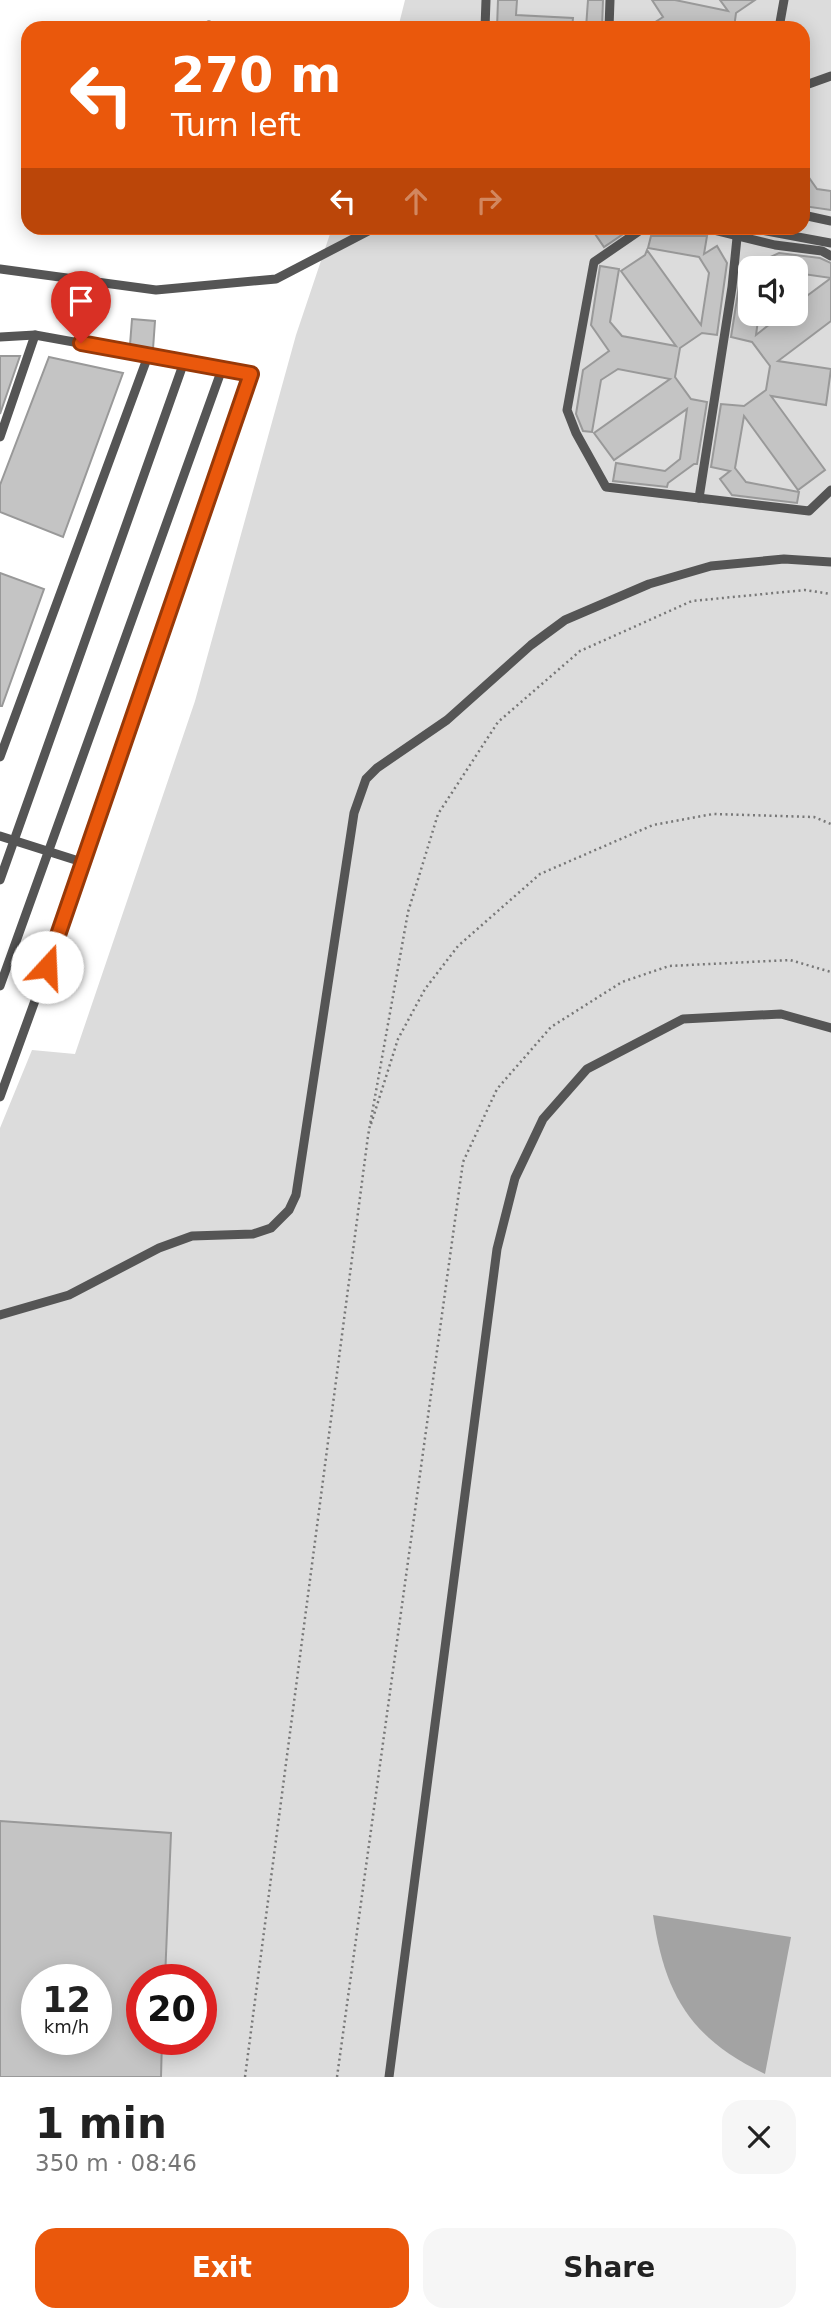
<!DOCTYPE html>
<meta charset="utf-8">
<style>
body{margin:0;font-family:"DejaVu Sans",sans-serif;background:#f6f6f6;color:#222;height:100vh;display:flex;flex-direction:column;font-size:26px;white-space:nowrap}
*{box-sizing:border-box;margin:0}
p{font-size:23px;color:#767676}
.icon{flex:none;width:38px;height:38px;fill:none;stroke:currentColor;stroke-width:2;stroke-linecap:round;stroke-linejoin:round}
.map{position:relative;height:2077px;overflow:hidden}
.details{display:flex;flex-direction:column;background:#fff;flex:1}
.details>*{flex:none}
.banner{position:absolute;left:21px;top:21px;width:789px;height:214px;border-radius:21px;box-shadow:0 4px 18px #0003;background:#ea580c;color:#fff;overflow:hidden}
.fabs{position:absolute;left:738px;top:256px;display:grid;gap:14px}
.fabs a{display:grid;place-items:center;width:70px;height:70px;border-radius:14px;background:#fff;box-shadow:0 4px 18px #0003;font-size:35px}
.speed{position:absolute;left:21px;top:1964px;display:flex;gap:14px;font-size:35px;font-weight:700;text-align:center}
.speed>*{display:grid;place-content:center;width:91px;height:91px;border-radius:50%;background:#fff;box-shadow:0 4px 18px #0003;line-height:1}
.speed small{font-size:18px;font-weight:400}
.speed .limit{border:10px solid #d22;background:#fff;color:#111}
.pin{position:absolute;display:grid;place-items:center;width:60px;height:60px;color:#fff;margin:-72px -30px;border-radius:50% 50% 50% 0;rotate:-45deg;box-shadow:0 0 7px #0007}
.pin .icon{rotate:45deg}
.me{position:absolute;width:77px;margin:-38px;rotate:20deg;stroke-linejoin:round;filter:drop-shadow(0 0 5px #0008)}
.turn{display:flex;align-items:center;gap:24px;height:147px;padding:0 35px;font-size:32px}
.turn .icon{width:91px;height:91px;stroke-width:2.5}
.turn b{display:block;font-size:49px;line-height:60px}
.lanes{display:flex;align-items:center;height:66px;padding:0 35px;background:#0003;justify-content:center;gap:35px;direction:ltr}
.lanes .off{opacity:.35}
.round{display:grid;place-items:center;flex:none;width:74px;height:74px;border-radius:21px;background:#f6f6f6}
.headline{display:flex;align-items:center;justify-content:space-between;height:119px;padding:0 35px}
h1{font-size:42px;font-weight:700;line-height:52px}
.action{display:flex;gap:14px;margin-top:auto;padding:14px 35px}
.action a{flex:1;height:80px;border-radius:21px;background:#ea580c;color:#fff;font-size:28px;font-weight:700;line-height:80px;text-align:center}
.action a+a{background:#f6f6f6;color:#222}
.map>svg:first-child{display:block}
.green{fill:#dcdcdc;fill-rule:evenodd}
.water{fill:#a3a3a3}
.building{fill:#c4c4c4;stroke:#999;stroke-width:2;fill-rule:evenodd}
.lines{fill:none;stroke-linecap:round;stroke-linejoin:round}
.path{stroke:#777;stroke-width:2.5;stroke-dasharray:2 3.5;stroke-linecap:butt}
.service{stroke:#555;stroke-width:9}
.route-casing{stroke:#983908;stroke-width:18}
.route{stroke:#ea580c;stroke-width:12}
</style>
<div class="map">
<svg width="831" height="2077" viewBox="0 0 831 2077">
<rect width="100%" height="100%" fill="#fff"/>
<path class="green" d="M405 0H831V2077H0V1128L32 1050 75 1054 195 701 296 335 332 228H803V28H398ZM751 268H796V313H751ZM37 1979H96V2039H37ZM142 1979H201V2039H142Z"/>
<path class="water" d="M653 1915 791 1937 765 2074C690 2038 665 1995 653 1915Z"/>
<g class="building">
<path d="M498 0H517L516 15 573 18 572 28H497Z"/>
<path d="M588 0H603L602 28H586Z"/>
<path d="M652 0H675L728 11 720 0H755L736 13 734 28H646L663 17Z"/>
<path d="M803 169 817 189 831 191V210L803 206Z"/>
<path d="M591 228H632L604 247Z"/>
<path d="M651 236H707L704 254 717 246 727 263 717 335 702 333 680 348 675 377 691 399 707 402 697 464H694L668 483 667 487 613 481 616 463 665 471 680 459 687 409 614 460 594 433 670 379 618 369 601 380 592 432 583 431 576 414 583 370 609 351 591 325 600 266 619 269 610 322 622 336 676 346 621 271 645 255 647 250 701 325 709 273 699 257 648 248Z"/>
<path d="M779 253 820 258 831 263V278L796 273V268H747Z"/>
<path d="M741 273 751 274V313H759L756 335 784 313H796V304L831 278V321L778 361 831 369 826 405 771 396 825 470 798 490 744 416 735 468 746 482 799 492 797 503 732 495 720 479 730 471 711 467 721 404 744 406 766 390 770 366 752 342 731 337Z"/>
<path d="M132 319 155 321 153 349 130 345Z"/>
<path d="M0 356H20L0 414Z"/>
<path d="M49 357 123 373 63 537 0 512V485Z"/>
<path d="M0 573 44 589 2 706H0Z"/>
<path d="M0 1821 171 1833 165 1979H142V2039H162L161 2077H0ZM37 1979H96V2039H37Z"/>
</g>
<g class="lines">
<g class="path">
<path d="M371 1124 398 1039 425 989 458 946 540 874 653 825 713 814 814 817 831 824"/>
<path d="M245 2077 368 1136 408 912 438 814 498 722 580 651 692 601 805 590 831 594"/>
<path d="M337 2077 463 1162 497 1089 551 1027 622 982 669 966 790 960 831 972"/>
</g>
<g class="service">
<path d="M202 28 209 25 218 28"/>
<path d="M485 28 486 0"/>
<path d="M609 28 610 0"/>
<path d="M779 28 784 0"/>
<path d="M803 86 831 76"/>
<path d="M803 215 831 221"/>
<path d="M750 228 831 243"/>
<path d="M831 256 822 251 775 245 705 228 642 229 594 262 567 410 576 433 606 487 809 511 831 490"/>
<path d="M0 269 156 290 276 279 374 228"/>
<path d="M0 337 35 335 251 374 85 863 0 836"/>
<path d="M0 437 35 335"/>
<path d="M699 498 732 287 738 228"/>
<path d="M0 757 148 356"/>
<path d="M0 880 184 362"/>
<path d="M0 986 222 369"/>
<path d="M0 1097 85 863"/>
<path d="M0 1315 69 1295 159 1248 192 1236 253 1234 271 1228 289 1210 296 1195 354 813 366 779 377 768 447 720 531 645 565 620 649 584 711 566 784 559 831 562"/>
<path d="M389 2077 497 1249 515 1178 543 1119 587 1069 683 1019 781 1014 831 1028"/>
</g>
</g>
<g class="lines">
<defs>
<path id="route" d="M47 967 251 374 81 343"/>
</defs>
<use href="#route" class="route-casing"/>
<use href="#route" class="route"/>
</g>
</svg>
<div class="fabs">
<a><svg class="icon" aria-label="sound" viewBox="0 0 24 24"><path d="M4 9h4l5-4v14l-5-4H4zM17 9q2 3 0 6"/></svg></a>
</div>
<div class="speed"><div>12<small>km/h</small></div><div class="limit">20</div></div>
<div class="pin" style="left:81px;top:343px;background:#d93025"><svg class="icon" aria-label="arrive" viewBox="0 0 24 24"><path d="M6 21V4h12l-3 4 3 4H6"/></svg></div>
<svg class="me" style="left:47px;top:967px" viewBox="-20 -20 40 40"><circle r="19" fill="#fff"/><path d="M0-13L10 11 0 6-10 11z" fill="#ea580c"/></svg>
<div class="banner">
<div class="turn"><svg class="icon" aria-label="left" viewBox="0 0 24 24"><path d="M17 20v-9H6M10 6l-5 5 5 5"/></svg><div><b>270 m</b>Turn left</div></div>
<div class="lanes"><svg class="icon" aria-label="left" viewBox="0 0 24 24"><path d="M17 20v-9H6M10 6l-5 5 5 5"/></svg><svg class="icon off" aria-label="ahead" viewBox="0 0 24 24"><path d="M12 20V5M6 11l6-6 6 6"/></svg><svg class="icon off" aria-label="right" viewBox="0 0 24 24"><path d="M7 20v-9h11M14 6l5 5-5 5"/></svg></div>
</div>
</div>
<section class="details">
<div class="headline"><div><h1>1 min</h1><p>350 m · 08:46</p></div><a class="round"><svg class="icon" aria-label="close" viewBox="0 0 24 24"><path d="M6 6l12 12M18 6L6 18"/></svg></a></div>
<div class="action"><a>Exit</a><a>Share</a></div>
</section>
